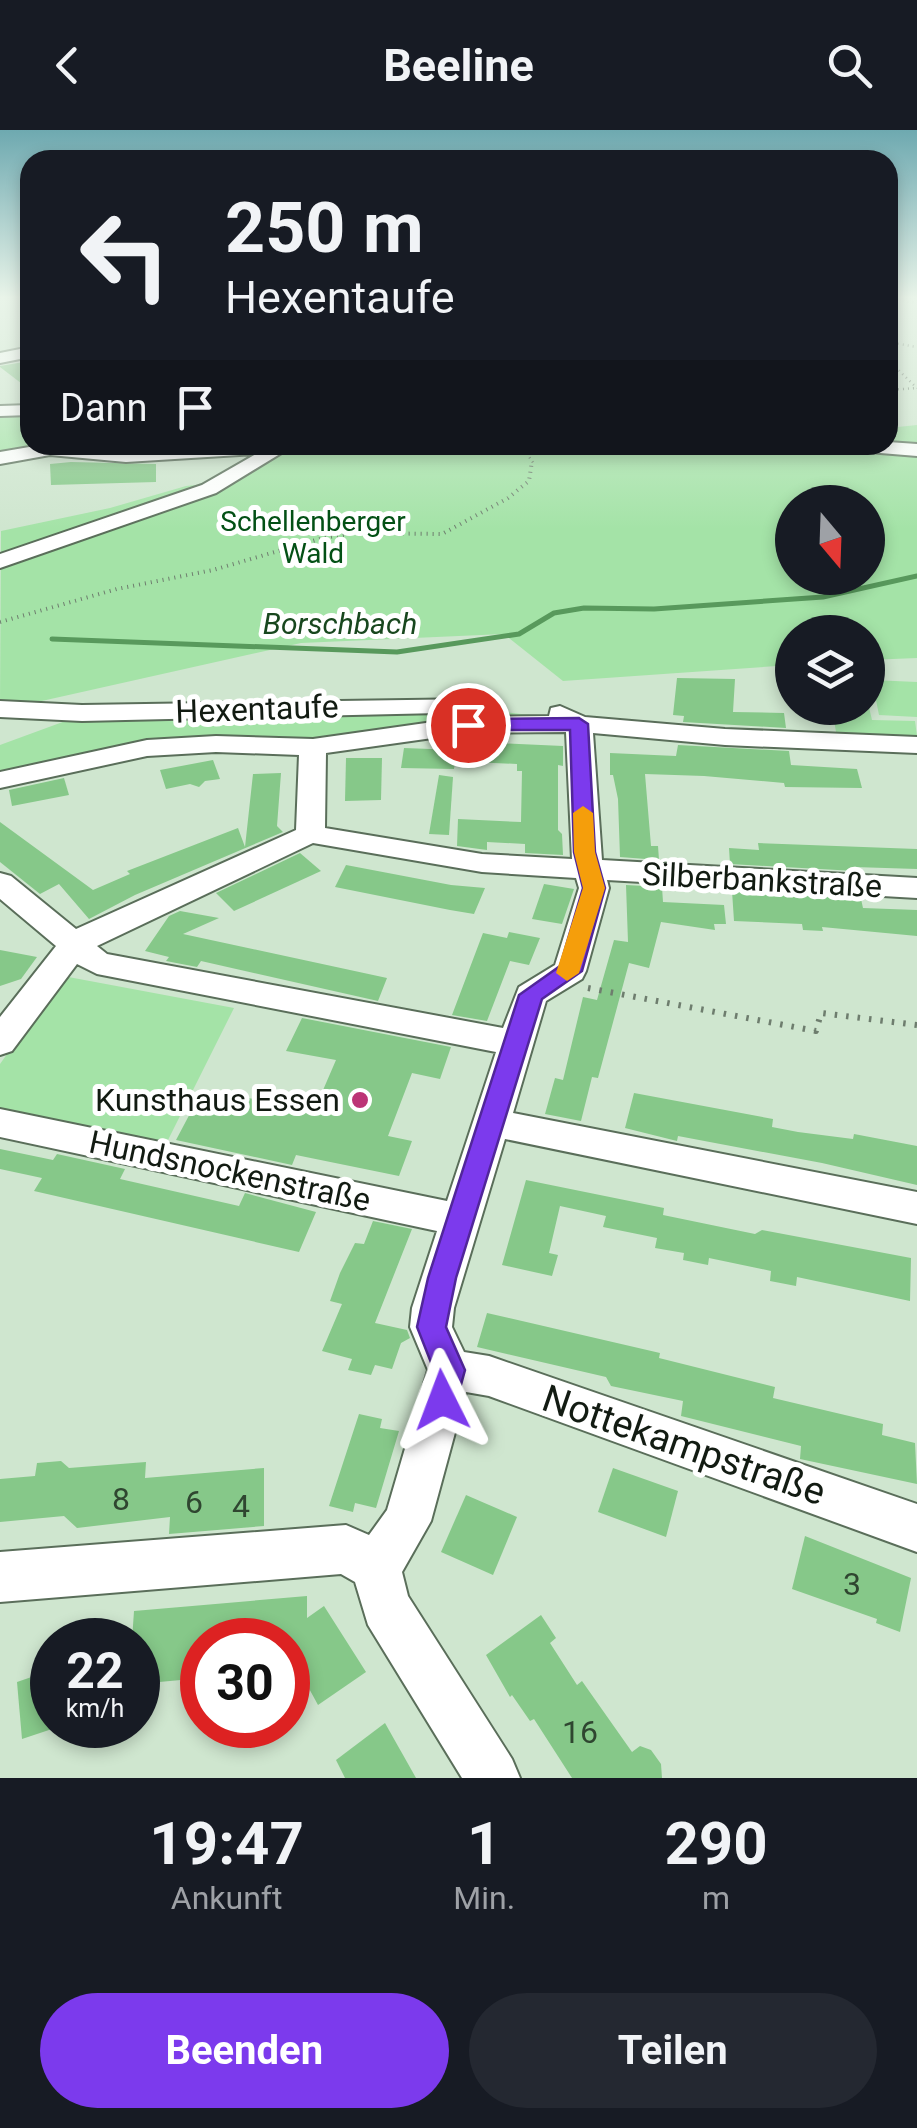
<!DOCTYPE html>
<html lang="de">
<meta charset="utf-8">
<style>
body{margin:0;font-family:Roboto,sans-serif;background:#242831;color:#f1f3f6;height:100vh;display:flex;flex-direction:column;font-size:38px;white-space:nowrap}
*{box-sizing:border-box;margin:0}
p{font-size:32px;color:#9ea1a6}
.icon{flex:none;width:55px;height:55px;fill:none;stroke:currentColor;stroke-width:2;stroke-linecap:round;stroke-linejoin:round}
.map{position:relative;height:1648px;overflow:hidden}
.side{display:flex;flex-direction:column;background:#171b24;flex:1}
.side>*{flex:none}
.banner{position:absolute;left:20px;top:20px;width:878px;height:305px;border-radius:30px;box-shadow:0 5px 15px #0003;background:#171b24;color:#f1f3f6;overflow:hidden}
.needle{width:65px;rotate:161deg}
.tools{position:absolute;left:775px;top:355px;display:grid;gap:20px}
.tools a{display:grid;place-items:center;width:110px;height:110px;border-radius:50%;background:#171b24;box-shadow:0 5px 15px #0003;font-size:50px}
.speed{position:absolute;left:30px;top:1488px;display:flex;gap:20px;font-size:50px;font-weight:700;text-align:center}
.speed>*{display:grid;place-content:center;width:130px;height:130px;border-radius:50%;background:#171b24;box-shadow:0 5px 15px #0003;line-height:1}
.speed small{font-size:25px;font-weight:400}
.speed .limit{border:15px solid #d22;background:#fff;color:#111}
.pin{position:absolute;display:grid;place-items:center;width:85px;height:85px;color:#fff;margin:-42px;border:5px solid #fff;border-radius:50%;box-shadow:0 2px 10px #0007}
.me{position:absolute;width:110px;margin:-55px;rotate:357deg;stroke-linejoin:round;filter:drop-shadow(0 0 8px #0008)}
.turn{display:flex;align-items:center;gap:35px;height:210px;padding:0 40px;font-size:45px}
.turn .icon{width:130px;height:130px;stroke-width:2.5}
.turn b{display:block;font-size:70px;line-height:85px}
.then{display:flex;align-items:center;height:95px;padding:0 40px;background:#0003;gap:20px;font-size:38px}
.eta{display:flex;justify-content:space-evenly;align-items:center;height:170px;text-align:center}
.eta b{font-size:60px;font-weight:700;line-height:70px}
.button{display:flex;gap:20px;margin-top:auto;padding:20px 40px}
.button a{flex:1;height:115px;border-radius:60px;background:#7c3aed;color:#fff;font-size:40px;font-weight:700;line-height:115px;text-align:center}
.button a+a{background:#242831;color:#f1f3f6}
header{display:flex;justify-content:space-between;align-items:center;height:130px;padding:0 40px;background:#171b24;font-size:45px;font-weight:700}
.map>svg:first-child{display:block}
.green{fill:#a4e3a7;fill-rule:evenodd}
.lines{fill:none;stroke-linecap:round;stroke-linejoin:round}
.stream{stroke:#58995c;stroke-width:5}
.building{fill:#86c889}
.minor-casing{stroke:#5a6e5a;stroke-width:4}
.path-far2{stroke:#6e7d6e;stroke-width:2.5;stroke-dasharray:1 4;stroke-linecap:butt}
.path-far1{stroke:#6e7d6e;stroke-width:4;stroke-dasharray:1 5;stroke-linecap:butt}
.path{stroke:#6e7d6e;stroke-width:6;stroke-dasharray:2.5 9;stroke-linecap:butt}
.minor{fill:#fff;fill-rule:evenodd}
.route{fill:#7c3aed;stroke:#51269a;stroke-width:2.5}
.slow{fill:#f59e0b}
.poi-dot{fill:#bc3576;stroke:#fff;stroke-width:4}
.labels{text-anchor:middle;stroke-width:10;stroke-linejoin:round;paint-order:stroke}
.far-park-label{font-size:28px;fill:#035015;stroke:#fff}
.far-water-label{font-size:30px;font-style:italic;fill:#18471e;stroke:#fff}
.street-label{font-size:32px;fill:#121b12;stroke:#fff}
.poi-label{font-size:32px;fill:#121b12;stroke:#fff;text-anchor:end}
.near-number-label{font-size:32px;fill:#2f4630}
.near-street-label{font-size:38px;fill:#121b12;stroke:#fff}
</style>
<header><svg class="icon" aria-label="back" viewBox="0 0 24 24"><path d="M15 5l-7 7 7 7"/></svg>Beeline<svg class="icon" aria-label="search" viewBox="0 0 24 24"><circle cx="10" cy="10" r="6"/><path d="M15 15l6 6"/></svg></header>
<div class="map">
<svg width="917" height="1648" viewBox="0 0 917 1648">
<rect width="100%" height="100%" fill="#cfe6cf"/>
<g class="green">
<path d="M0 283 30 284V315L43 316 0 325Z"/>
<path d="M917 295V528L868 530V502H792V535L563 551 504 504 301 513 15 577 0 574 1 401 110 378 186 356 222 352 287 316 888 315V298ZM792 372H868V448H792Z"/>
<path d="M872 550 917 552V587L879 585Z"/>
<path d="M868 573 872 590 915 591 917 606 836 602 832 578H868Z"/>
<path d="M494 581 548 587 323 612 224 610 0 645V615L79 586Z"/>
<path d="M63 846 234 878 167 1012 0 980V934Z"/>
</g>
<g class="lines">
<path class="stream" d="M52 509 397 522 519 504 554 483 584 478 654 479 823 467 917 446"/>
</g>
<g class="building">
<path d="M30 231V260L0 237V236Z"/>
<path d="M71 332 156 334V352L51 355 50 334Z"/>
<path d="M677 548 735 549 733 582 784 583 786 598 683 592 684 586 673 585Z"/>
<path d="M473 612 563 616V636L558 635V700L562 704 563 725 525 723V714L487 712V720L457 716 458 689 521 692 522 641H517V634L472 632Z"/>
<path d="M678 615 789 621 791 635 857 639 862 658 785 657 784 653 704 646 645 644 651 716H658L659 730 620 727 618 669 613 645H610V623L676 626Z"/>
<path d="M404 618 457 620 454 639 401 638Z"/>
<path d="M346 628H382L381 670 345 671Z"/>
<path d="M213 630 220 649 205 651 199 657 190 654 166 659 160 640Z"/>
<path d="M281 643 277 696 283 702 135 765 89 789 59 754 40 764 0 732V692L93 760 130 744 127 741 238 698 245 717 253 644Z"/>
<path d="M439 645 453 647 449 705 429 704Z"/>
<path d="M64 648 69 665 12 676 9 660Z"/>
<path d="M758 713 917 719V739L854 737 855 741 730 734 729 718 759 720Z"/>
<path d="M300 723 321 741 234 781 216 763Z"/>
<path d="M346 735 451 755 485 758 474 784 450 780 335 757Z"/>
<path d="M544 754 574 759 562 794 532 789Z"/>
<path d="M626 755 662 757 663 772 724 775 726 794H714L715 800 661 792 649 838 629 833 598 948 592 947 581 991 545 984 555 948 563 950 583 867 597 870 614 810 628 812Z"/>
<path d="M732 761 861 769 863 778 917 780V806L822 797 823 801 803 800 802 794 734 791Z"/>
<path d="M180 781 219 788 183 804 387 848 378 871 201 831 197 837 166 831 169 827 145 821 169 786Z"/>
<path d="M509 802 540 808 529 835 510 831 487 891 452 885 483 803 507 808Z"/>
<path d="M0 820 37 827 21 849 0 856Z"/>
<path d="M302 888 451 917 440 949 412 943 388 1006 412 1011 399 1046 296 1025 292 1035 176 1010 203 959 314 981 336 930 286 921Z"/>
<path d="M634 963 773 989 772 997 798 1002 853 1009 854 1004 917 1016V1055L822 1033 678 1006 677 1011 625 998Z"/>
<path d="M0 1019 53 1030 57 1024 125 1039 120 1049 239 1076 245 1063 316 1082 299 1122 34 1061 42 1048 0 1039Z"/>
<path d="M526 1050 664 1078 663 1085 755 1104 762 1100 911 1128 910 1171 797 1147 796 1156 770 1151 771 1141 709 1128 708 1135 683 1130 684 1123 655 1118 657 1108 603 1097 606 1086 560 1076 549 1123 558 1125 552 1146 502 1135Z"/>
<path d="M373 1091 412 1099 375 1193 407 1200 410 1208 401 1213 392 1239 375 1235 371 1245 348 1240 352 1229 322 1221 342 1174 330 1171 340 1143 355 1113 364 1114Z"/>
<path d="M487 1183 660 1223 659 1228 775 1257 773 1268 883 1294 882 1305 915 1313 917 1354 800 1329 801 1316 681 1286 683 1271 611 1256 606 1247 477 1217Z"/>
<path d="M359 1284 382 1289 380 1298 399 1301 376 1378 355 1373 353 1382 329 1376Z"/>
<path d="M61 1331 69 1338 146 1332 145 1348 264 1338V1396L169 1404 170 1387 77 1398 64 1386 0 1392V1349L35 1346 37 1333Z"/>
<path d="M613 1338 678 1361 666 1407 598 1382Z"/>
<path d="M466 1365 517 1387 493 1445 441 1422Z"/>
<path d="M805 1406 911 1448 900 1502 876 1493 877 1489 792 1459Z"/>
<path d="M307 1466V1488L324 1476 366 1542 318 1575 288 1520V1510H202V1548L138 1554V1510H132L134 1481Z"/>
<path d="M541 1485 556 1508 550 1513 577 1555 582 1551 632 1622 640 1616 651 1620 661 1634 662 1648H572L534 1589 530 1591 512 1565 510 1567 486 1525Z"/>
<path d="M52 1540V1599L22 1609 17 1552Z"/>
<path d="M385 1593 416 1648H345L336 1630Z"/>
</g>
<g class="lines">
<defs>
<g id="minor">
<path d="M30 217V227L0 233V223Z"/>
<path d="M30 275V285L0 286V276Z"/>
<path d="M888 312 917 314V326L856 321 847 315H888Z"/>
<path d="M41 315 126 320 293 316 216 363 0 438V424L202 355 256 324 126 332 50 325 0 334V322Z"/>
<path d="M475 569 484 572 488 577 484 582 82 591 0 587V571L82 575Z"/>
<path d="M560 576 585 587 725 599 917 607V623L725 615 593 603 602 730 917 748V768L607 750 609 758 586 841 582 849 546 871 513 983 917 1062V1094L505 1009 454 1178 452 1197 464 1222 489 1226 917 1374V1422L489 1266 466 1262 431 1391 402 1442 408 1466 512 1629 520 1648H462L368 1495 355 1452 341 1444 0 1472V1422L346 1395 369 1405 387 1380 428 1240 410 1197 412 1178 437 1101 0 1007V979L447 1071 496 922 97 844 77 834 12 921 0 925V887L56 816 0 769V743L11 746 76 799 296 700 299 625 216 622 147 626 0 658V642L147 610 216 606 313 609 468 587 549 586 551 578ZM566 602 572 729 482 724 325 698 326 623 468 603ZM313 713 482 742 576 748 579 758 555 835 519 857 503 898 107 824 97 816Z"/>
</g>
</defs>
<use href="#minor" class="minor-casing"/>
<g class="path-far2">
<path d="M888 168 917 173"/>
<path d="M888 212 917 217"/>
<path d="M888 230 917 258"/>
<path d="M888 260 917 258"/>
<path d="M521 315 534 334"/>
</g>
<path class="path-far1" d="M0 492 117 459 213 440 323 408 355 403 442 404 508 368 529 351 532 331"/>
<path class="path" d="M588 858 816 901 821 883 917 895"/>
<use href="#minor" class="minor"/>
</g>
<linearGradient id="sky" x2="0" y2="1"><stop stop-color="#6ea9b0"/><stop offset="0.42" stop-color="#e9f4e9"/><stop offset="1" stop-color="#e9f4e9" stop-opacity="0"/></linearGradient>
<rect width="917" height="399" fill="url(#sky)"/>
<path class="route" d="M579 588 588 594 595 722 605 758 582 841 542 869 456 1148 446 1197 465 1240 454 1280 442 1284 431 1280 427 1270 434 1240 417 1197 428 1148 519 865 560 836 583 758 574 722 570 600H468L459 595 468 589Z"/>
<path class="slow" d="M583 676 593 683 595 722 605 758 579 843 567 851 556 843 583 758 574 722 573 683Z"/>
<circle class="poi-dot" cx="360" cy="970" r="10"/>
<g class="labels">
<g class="far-park-label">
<text x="313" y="401">Schellenberger<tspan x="313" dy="32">Wald</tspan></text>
</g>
<g class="far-water-label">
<text x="340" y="504">Borschbach</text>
</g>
<g class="street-label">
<text transform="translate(257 579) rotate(-2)" y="11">Hexentaufe</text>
<text transform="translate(762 750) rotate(3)" y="11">Silberbankstraße</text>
<text transform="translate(230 1041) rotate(12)" y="11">Hundsnockenstraße</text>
</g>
<g class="poi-label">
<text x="340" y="981">Kunsthaus Essen</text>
</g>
<g class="near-number-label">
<text x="121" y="1380">8</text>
<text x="194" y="1383">6</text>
<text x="241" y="1387">4</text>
<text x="852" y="1465">3</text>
<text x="580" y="1613">16</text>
</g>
<g class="near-street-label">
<text transform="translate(684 1315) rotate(19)" y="13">Nottekampstraße</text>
</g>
</g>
</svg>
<div class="tools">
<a><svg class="needle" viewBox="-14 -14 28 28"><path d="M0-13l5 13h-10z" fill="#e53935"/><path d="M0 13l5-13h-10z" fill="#9ea1a6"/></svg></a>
<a><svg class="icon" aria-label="layers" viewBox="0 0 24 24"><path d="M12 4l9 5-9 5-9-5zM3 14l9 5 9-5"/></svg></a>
</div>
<div class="speed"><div>22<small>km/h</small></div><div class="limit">30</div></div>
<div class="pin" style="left:468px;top:595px;background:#d93025"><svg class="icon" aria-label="arrive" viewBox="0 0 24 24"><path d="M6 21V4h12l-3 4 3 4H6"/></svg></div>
<svg class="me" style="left:442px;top:1270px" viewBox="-20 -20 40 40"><path d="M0-17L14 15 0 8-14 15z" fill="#7c3aed" stroke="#fff" stroke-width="4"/></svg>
<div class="banner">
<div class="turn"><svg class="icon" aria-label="left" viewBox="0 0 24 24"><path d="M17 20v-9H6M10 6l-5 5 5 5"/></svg><div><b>250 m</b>Hexentaufe</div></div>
<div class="then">Dann<svg class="icon" aria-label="arrive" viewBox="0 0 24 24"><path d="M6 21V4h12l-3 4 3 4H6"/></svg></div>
</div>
</div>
<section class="side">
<div class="eta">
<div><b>19:47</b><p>Ankunft</p></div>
<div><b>1</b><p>Min.</p></div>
<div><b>290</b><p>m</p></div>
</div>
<div class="button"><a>Beenden</a><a>Teilen</a></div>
</section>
